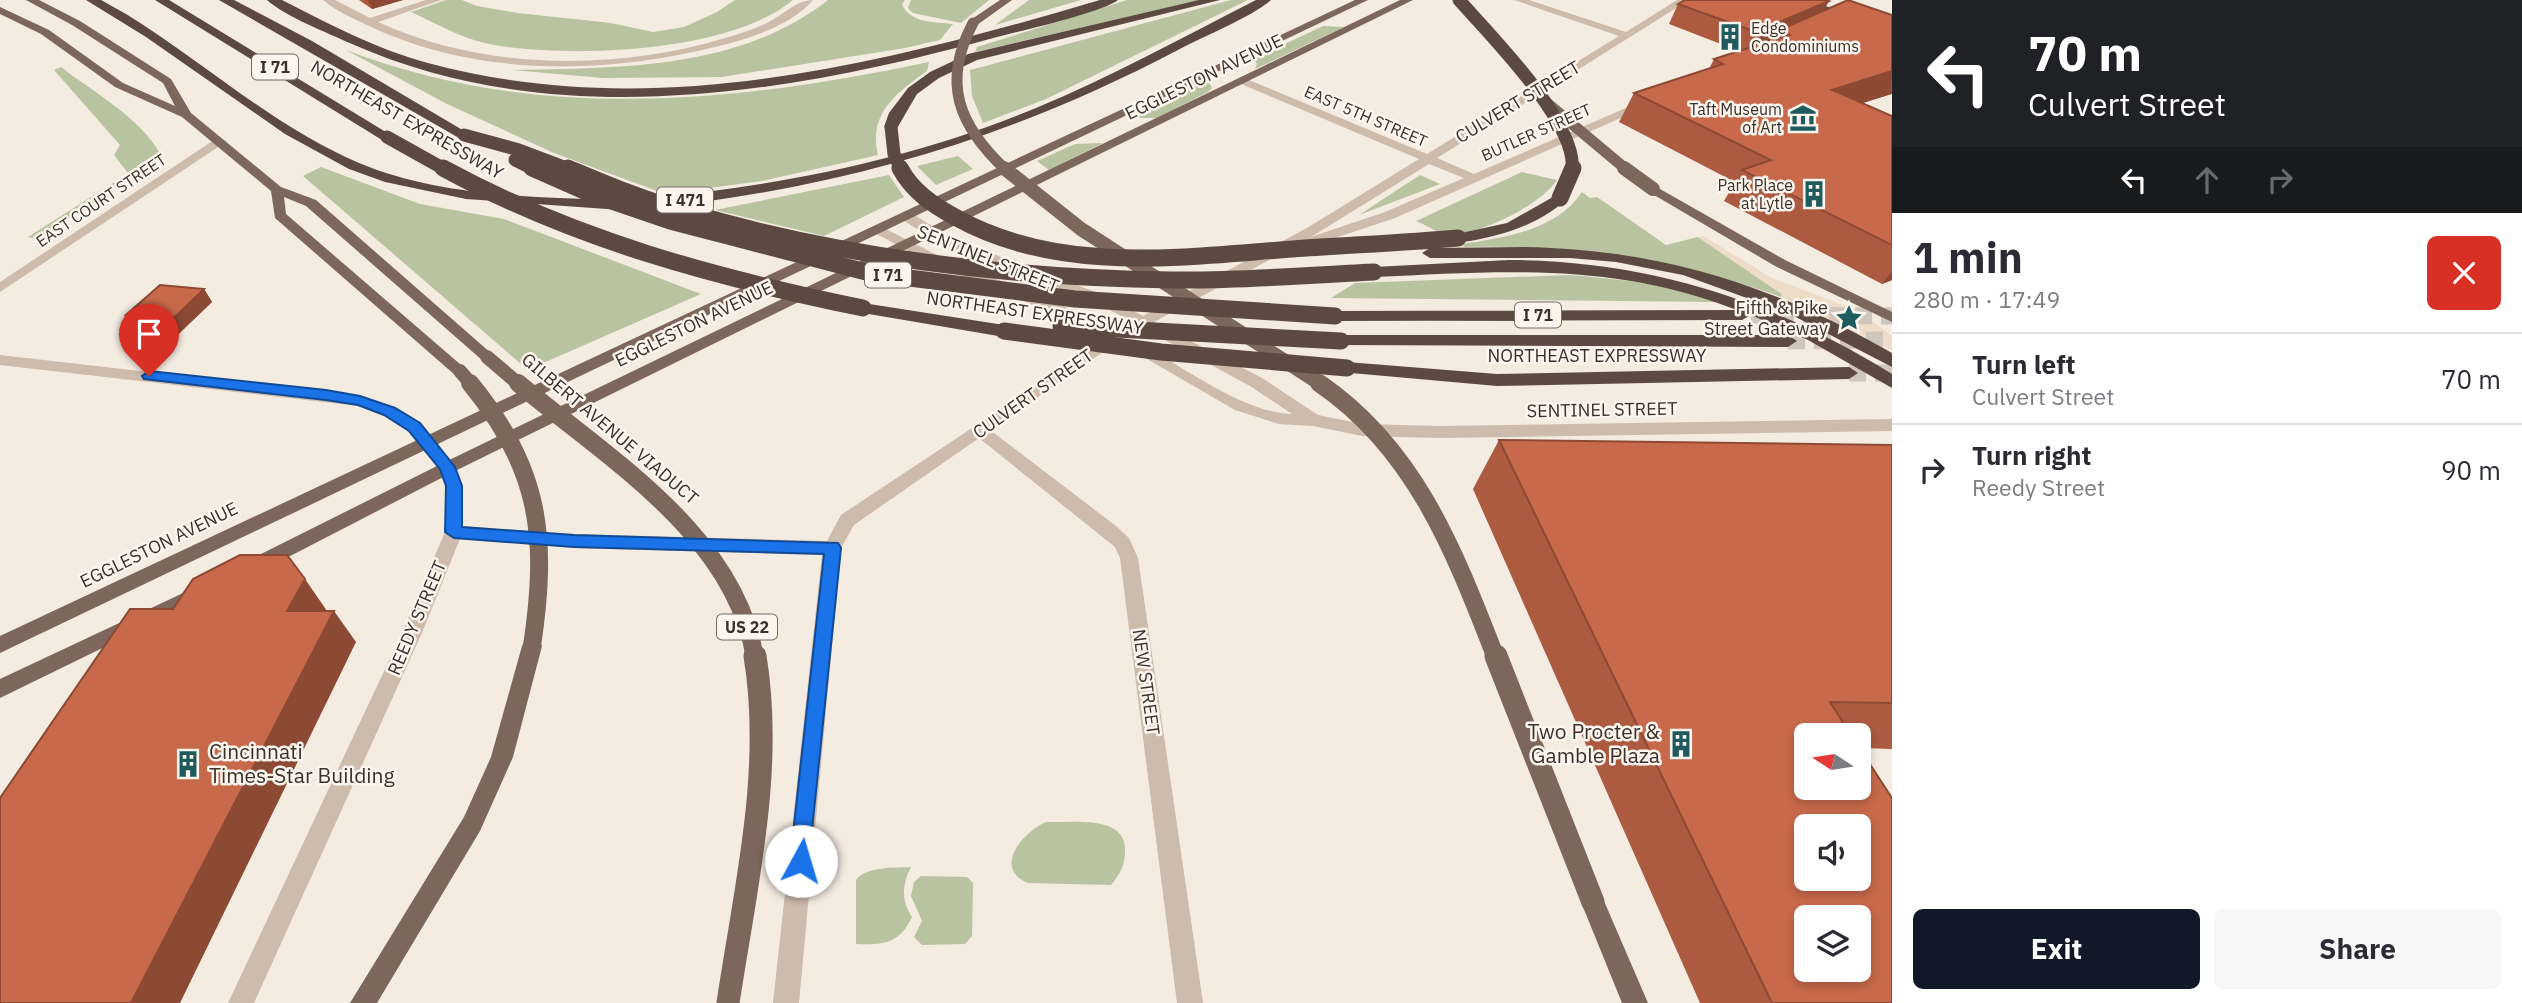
<!DOCTYPE html>
<meta charset="utf-8">
<style>
body{margin:0;font-family:"IBM Plex Sans",sans-serif;background:#f7f7f7;color:#2b2b33;height:100vh;display:flex;flex-direction:column;font-size:26px;white-space:nowrap}
*{box-sizing:border-box;margin:0}
p{font-size:23px;color:#7c7c81}
.icon{flex:none;width:38px;height:38px;fill:none;stroke:currentColor;stroke-width:2;stroke-linecap:round;stroke-linejoin:round}
.map{position:relative;flex:1;overflow:hidden}
.side{display:flex;flex-direction:column;background:#fff;width:630px}
.side>*{flex:none}
.guide{background:#202124;color:#fff;overflow:hidden}
.needle{width:46px;rotate:282deg}
.tools{position:absolute;left:1794px;top:723px;display:grid;gap:14px}
.tools a{display:grid;place-items:center;width:77px;height:77px;border-radius:10px;background:#fff;box-shadow:0 4px 10px #0003;font-size:35px}
.pin{position:absolute;display:grid;place-items:center;width:60px;height:60px;color:#fff;margin:-72px -30px;border-radius:50% 50% 50% 0;rotate:-45deg;box-shadow:0 0 7px #0007}
.pin .icon{rotate:45deg}
.me{position:absolute;width:77px;margin:-38px;rotate:6deg;stroke-linejoin:round;filter:drop-shadow(0 0 5px #0008)}
.turn{display:flex;align-items:center;gap:24px;height:147px;padding:0 21px;font-size:32px}
.turn .icon{width:91px;height:91px;stroke-width:2.5}
.turn b{display:block;font-size:49px;line-height:60px}
.lanes{display:flex;align-items:center;height:66px;padding:0 21px;background:#0003;justify-content:center;gap:35px;direction:ltr}
.lanes .off{opacity:.35}
.round{display:grid;place-items:center;flex:none;width:74px;height:74px;border-radius:10px;background:#f7f7f7}
.headline{display:flex;align-items:center;justify-content:space-between;height:119px;padding:0 21px}
h1{font-size:42px;font-weight:700;line-height:52px}
.button{display:flex;gap:14px;margin-top:auto;padding:14px 21px}
.button a{flex:1;height:80px;border-radius:10px;background:#111827;color:#fff;font-size:28px;font-weight:700;line-height:80px;text-align:center}
.button a+a{background:#f7f7f7;color:#2b2b33}
ul{padding:0;list-style:none}
li{display:flex;align-items:center;gap:21px;height:91px;padding:0 21px;border-top:2px solid #e1e1e2}
li div{flex:1}
li b{display:block;font-size:26px}
li em{font-style:normal}
main{display:flex;flex:1;min-height:0}
.map>svg:first-child{display:block}
.green{fill:#b8c4a0}
.plaza{fill:#ecdcc8}
.lines{fill:none;stroke-linecap:round;stroke-linejoin:round}
.highway-tunnel{stroke:#cfc6bd;stroke-width:17;stroke-dasharray:17 9;stroke-linecap:butt}
.minor{fill:#cdbbac;fill-rule:evenodd}
.major{fill:#7d675c;fill-rule:evenodd}
.highway{fill:#5c4a42;fill-rule:evenodd}
.major-bridge-far3{stroke:#7d675c;stroke-width:11}
.major-bridge-far2{stroke:#7d675c;stroke-width:14}
.major-bridge-far1{stroke:#7d675c;stroke-width:18}
.major-bridge{stroke:#7d675c;stroke-width:23}
.highway-bridge-far1{stroke:#5c4a42;stroke-width:13}
.highway-bridge{stroke:#5c4a42;stroke-width:17}
.wall{fill:#ac5a40;fill-rule:evenodd}
.shaded-wall{fill:#8c4a34}
.building{fill:#c8694b;stroke:#8c4a34;stroke-width:2;fill-rule:evenodd}
.route{fill:#1a73e8;stroke:#114b97;stroke-width:2}
.labels{text-anchor:middle;stroke-width:5;stroke-linejoin:round;paint-order:stroke}
.far-poi-label{font-size:16px;fill:#3b302b;stroke:#fbf5ee;text-anchor:end}
.shield{fill:#fbf5ee;stroke:#756b66;stroke-width:2}
.shield-label{font-size:16px;font-weight:bold;fill:#3b302b}
.far-street-label{font-size:16px;fill:#3b302b;stroke:#fbf5ee}
.street-label{font-size:18px;fill:#3b302b;stroke:#fbf5ee}
.poi-label{font-size:18px;fill:#3b302b;stroke:#fbf5ee;text-anchor:end}
.near-poi-label{font-size:21px;fill:#3b302b;stroke:#fbf5ee;text-anchor:end}
</style>
<main>
<div class="map">
<svg width="1892" height="1003" viewBox="0 0 1892 1003">
<rect width="100%" height="100%" fill="#f4ebe1"/>
<g class="green">
<path d="M446 0H462L477 6 518 13 611 23 653 32 684 27 717 12 735 0H793C730 53 568 59 489 44 461 38 437 24 411 12Z"/>
<path d="M828 0H905L902 4C909 23 935 22 953 24L940 40 905 48 722 77 603 78 512 70C619 68 739 70 828 0Z"/>
<path d="M911 0H989L961 23 913 13 908 8Z"/>
<path d="M1029 0H1081L995 25Z"/>
<path d="M1127 0H1201L975 52 977 47Z"/>
<path d="M1231 0H1248L1046 99 983 123 972 96 970 70Z"/>
<path d="M1323 26 1344 27 1255 69 1257 64 1253 59Z"/>
<path d="M346 50C535 123 735 103 929 62L927 71C896 93 868 114 878 155L762 181 665 194 554 153 447 104Z"/>
<path d="M61 67C93 92 141 118 160 154L150 161 155 162 136 174 128 173 114 155 120 145 54 70Z"/>
<path d="M1208 80 1212 88 1208 92 1157 118H1129Z"/>
<path d="M1103 143 1049 170 1037 161 1075 144Z"/>
<path d="M958 156 973 169 936 185 917 166Z"/>
<path d="M321 167 420 204 504 219 701 294 534 367 521 364 303 176Z"/>
<path d="M1522 172 1557 180C1540 206 1471 241 1441 233 1433 230 1424 224 1416 221Z"/>
<path d="M889 175 904 197 824 236 715 210Z"/>
<path d="M1420 175 1440 184 1359 215Z"/>
<path d="M113 183 121 184 37 239 28 237Z"/>
<path d="M1582 192 1590 198 1597 197 1666 245 1698 237 1782 294 1781 297C1667 256 1584 245 1464 247L1462 244C1504 238 1557 230 1582 192Z"/>
<path d="M1569 275C1618 279 1671 284 1717 302L1331 298 1355 283Z"/>
<path d="M1046 822C1070 823 1126 814 1125 850 1125 865 1121 873 1111 885L1028 883C992 868 1023 832 1046 822Z"/>
<path d="M911 867C902 885 901 900 912 917 899 944 884 945 856 944V880C866 866 895 868 911 867Z"/>
<path d="M921 876 967 877 973 883 972 936 965 944 922 945 914 937 922 921 911 896 914 882Z"/>
</g>
<path class="plaza" d="M1703 236 1770 277 1860 312 1892 336V350L1781 297 1782 294 1698 237Z"/>
<g class="lines">
<g class="highway-tunnel">
<path d="M1751 315 1892 316"/>
<path d="M1788 341 1892 340"/>
<path d="M1849 373H1892"/>
</g>
<g class="minor">
<path d="M323 0H335L370 18 426 0H441L378 22C482 70 613 71 722 39 737 35 752 30 767 23 782 16 796 0 813 0 790 26 751 38 719 46 606 75 476 77 369 26 354 19 336 11 323 0Z"/>
<path d="M1514 0H1529L1626 32 1677 0H1689L1437 158 1474 174 1642 101H1650V105L1395 218 1308 247 1297 245 1154 322 1262 378 1318 415 1362 424 1439 426 1892 419V431L1439 438 1362 436 1313 426 1279 424 1235 410 1135 352 1132 349 1135 346H1145C1186 369 1245 413 1292 414L1250 386 1143 328 1122 339 990 430 1116 526 1129 538 1138 558 1203 1003H1177L1120 558 1115 547 979 438 854 525 841 548 799 1003H773L822 555 574 548 460 539 421 635 254 1003H228L401 635 445 532V486L439 470 409 431 384 415 358 406 0 365V355L360 396 396 407 421 423 453 464 463 486V526L574 534 827 541 841 515 1132 322 1091 300 943 245 901 219V213H911L953 239 1101 294 1143 316 1307 228 1419 159 1241 84V80H1249L1427 154 1619 36ZM1429 164 1464 178 1385 212 1311 237Z"/>
<path d="M217 138 227 141 0 292V282Z"/>
<path d="M878 225 937 255 1080 313 1110 329 1103 334 1098 332 927 261 873 232V226Z"/>
</g>
<g class="major">
<path d="M26 0H39L80 21 171 79 191 113 281 187 316 200 492 354 495 357 492 360H482L306 206 284 197 286 214 468 371 460 376 455 375 275 218 271 191 182 117 115 87 41 34 0 14V7L49 30 123 83 175 106 163 83 72 25Z"/>
<path d="M1000 0H1012L977 25H969V21Z"/>
<path d="M1355 0H1368L0 653V636Z"/>
<path d="M1400 0H1413L453 472 265 569H251L249 564 251 559 441 464Z"/>
<path d="M1653 185 1785 260 1892 312V322L1775 266 1649 192V186Z"/>
<path d="M198 586 205 588 207 593 205 598 0 698V679Z"/>
<path d="M532 638 539 640 542 646 513 757 480 831 377 1003H350L464 817 491 757 522 646 525 640Z"/>
<path d="M1593 890 1601 894 1648 1003H1622L1581 902 1585 894Z"/>
</g>
<g class="highway">
<path d="M86 0H101L126 14C204 62 274 127 359 163 441 197 534 197 621 200L629 205 621 210 466 199 385 182 349 169 285 134 146 37Z"/>
<path d="M155 0H169L394 137 382 140Z"/>
<path d="M219 0H234L312 41 471 135 459 138Z"/>
<path d="M267 0H282C329 24 376 49 428 63 652 124 883 64 1100 0H1118C1103 12 1021 31 997 37 790 94 555 134 352 44 328 33 286 17 267 0Z"/>
<path d="M1199 0H1220L977 60 939 78 917 94 896 130 884 127 889 113 908 88 930 72 968 54Z"/>
<path d="M1256 0H1271C1252 17 1202 37 1178 50 1006 140 845 187 653 208L645 203 653 198C784 185 914 159 1036 108 1111 77 1183 37 1256 0Z"/>
<path d="M1792 0H1809L1892 30V38Z"/>
<path d="M1560 193 1565 195V201C1534 227 1498 237 1458 243L1450 238 1452 235 1507 223Z"/>
<path d="M1523 247C1659 249 1774 285 1892 353V367L1788 313 1683 275 1616 262 1570 258H1430L1422 253 1430 248Z"/>
<path d="M1509 260C1646 260 1776 301 1892 374V388L1808 340 1751 315 1742 320 1335 321 1326 316 1335 311 1737 310C1613 262 1503 271 1374 277L1366 272 1374 267Z"/>
<path d="M863 303 1004 325 1013 331 1004 337 857 312 854 308Z"/>
<path d="M1341 335H1788L1797 341 1788 347 1335 345 1332 341 1335 337Z"/>
<path d="M1347 362 1497 374 1849 367 1858 373 1849 379 1497 386 1340 372 1338 368 1340 364Z"/>
</g>
<g class="major-bridge-far3">
<path d="M973 23C941 83 959 126 1006 170"/>
<path d="M1547 103 1627 170"/>
</g>
<g class="major-bridge-far2">
<path d="M1004 168 1081 229 1322 385"/>
<path d="M1624 168 1653 189"/>
<path d="M487 357 520 385"/>
<path d="M460 371 472 385"/>
</g>
<g class="major-bridge-far1">
<path d="M470 383C541 469 548 539 532 646"/>
<path d="M518 383C607 458 735 534 755 658"/>
<path d="M1319 383C1416 449 1455 553 1496 658"/>
</g>
<g class="major-bridge">
<path d="M1496 656 1593 902"/>
<path d="M728 1003C745 889 774 771 755 656"/>
</g>
<g class="highway-bridge-far1">
<path d="M1459 0C1490 35 1578 123 1572 170"/>
<path d="M891 127 894 154 901 170"/>
<path d="M464 135 519 150 572 170"/>
<path d="M387 137 446 170"/>
<path d="M515 160 535 170"/>
</g>
<g class="highway-bridge">
<path d="M443 168C575 240 717 278 863 308"/>
<path d="M532 168 591 194 670 221 870 273 1075 299 1335 316"/>
<path d="M568 168C604 183 639 198 677 209 835 257 1008 278 1173 280 1240 281 1307 275 1374 272"/>
<path d="M900 168C912 191 933 205 955 217 1059 275 1180 257 1293 249 1348 245 1403 243 1458 238"/>
<path d="M1560 198 1573 168"/>
<path d="M1061 326 1341 341"/>
<path d="M1004 331 1161 352 1347 368"/>
</g>
</g>
<g class="wall">
<path d="M359 0H403L372 9Z"/>
<path d="M1829 1 1823 11 1892 15V94L1862 103 1892 116V280L1882 284 1724 201 1735 182 1619 122 1634 93 1709 69 1714 59 1739 51 1669 24 1678 4Z"/>
<path d="M204 289 212 302 167 345 130 342 121 329 131 321 126 315Z"/>
<path d="M1499 440 1892 445V749L1860 748 1892 1003H1700L1473 489ZM1806 735H1858V788Z"/>
</g>
<g class="shaded-wall">
<path d="M368 0H403L372 9Z"/>
<path d="M1829 1 1817 21 1777 31 1771 42 1745 53 1756 32Z"/>
<path d="M1892 71 1891 94 1813 119 1832 90Z"/>
<path d="M1892 272V280L1882 284Z"/>
<path d="M204 289 212 302 167 345 158 333Z"/>
<path d="M305 579 327 611H287Z"/>
<path d="M334 611 356 642 180 1003H131Z"/>
</g>
<g class="building">
<path d="M1685 0H1826L1829 1 1756 32 1678 4Z"/>
<path d="M1848 0 1892 15V71L1832 90 1892 116V245L1742 170 1771 160 1634 93 1723 64 1714 59 1789 35 1777 31Z"/>
<path d="M160 285 204 289 158 333 121 329 136 316 126 315Z"/>
<path d="M1499 440 1892 445V703L1830 702 1851 735H1806V788H1858V746L1892 798V1003H1772ZM1806 826H1858V878H1806ZM1806 917H1858V970H1806Z"/>
<path d="M240 555H287L305 579 287 611H334L131 1003H0V798L130 609H173L193 579Z"/>
</g>
<path class="route" d="M149 371 326 390 360 396 395 408 420 423 455 467 462 486V527L574 535 838 543 841 548 808 869 801 871 794 869 790 861 824 554 574 547 454 538 445 532 446 486 440 469 409 431 384 415 358 405 326 400 144 379 142 376Z"/>
<defs>
<symbol id="building-bare" viewBox="-9 -9 18 18"><path d="M-4-6H4V6H1V3H-1V6H-4ZM-2.5-4.3h1.7v1.8h-1.7ZM.8-4.3h1.7v1.8H.8ZM-2.5-1h1.7V.8h-1.7ZM.8-1h1.7V.8H.8Z" fill="#1f5a5e" stroke="#fbf5ee" stroke-width="2.5" paint-order="stroke"/></symbol>
<symbol id="museum-bare" viewBox="-9 -9 18 18"><path d="M0-6L6-3V-2H-6V-3ZM-5-1h2V3h-2ZM-1-1h2V3h-2ZM3-1h2V3H3ZM-6 4H6V6H-6Z" fill="#1f5a5e" stroke="#fbf5ee" stroke-width="2.5" paint-order="stroke"/></symbol>
<symbol id="sight-bare" viewBox="-9 -9 18 18"><path d="M0-6L1.8-2.2L6-1.7L2.9 1.2L3.7 5.4L0 3.3L-3.7 5.4L-2.9 1.2L-6-1.7L-1.8-2.2Z" fill="#1f5a5e" stroke="#fbf5ee" stroke-width="2.5" paint-order="stroke"/></symbol>
</defs>
<g fill-rule="evenodd">
<use href="#building-bare" x="1711" y="18" width="38" height="38"/>
<use href="#museum-bare" x="1784" y="99" width="38" height="38"/>
<use href="#building-bare" x="1795" y="175" width="38" height="38"/>
<use href="#sight-bare" x="1830" y="299" width="38" height="38"/>
<use href="#building-bare" x="1662" y="725" width="38" height="38"/>
<use href="#building-bare" x="169" y="745" width="38" height="38"/>
</g>
<g class="labels">
<g class="far-poi-label">
<text x="1751" y="34" text-anchor="start">Edge<tspan x="1751" dy="18">Condominiums</tspan></text>
<text x="1782" y="115">Taft Museum<tspan x="1782" dy="18">of Art</tspan></text>
<text x="1793" y="191">Park Place<tspan x="1793" dy="18">at Lytle</tspan></text>
</g>
<g class="shield">
<rect x="252" y="54.5" width="46" height="25" rx="5"/>
<rect x="657" y="187.5" width="56" height="25" rx="5"/>
<rect x="865" y="262.5" width="46" height="25" rx="5"/>
<rect x="1515" y="302.5" width="46" height="25" rx="5"/>
<rect x="717" y="614.5" width="60" height="25" rx="5"/>
</g>
<g class="shield-label">
<text x="275" y="73">I 71</text>
<text x="685" y="206">I 471</text>
<text x="888" y="281">I 71</text>
<text x="1538" y="321">I 71</text>
<text x="747" y="633">US 22</text>
</g>
<g class="far-street-label">
<text transform="translate(1366 116) rotate(23)" y="6">EAST 5TH STREET</text>
<text transform="translate(1536 132) rotate(-24)" y="6">BUTLER STREET</text>
<text transform="translate(101 200) rotate(-34)" y="6">EAST COURT STREET</text>
</g>
<g class="street-label">
<text transform="translate(1204 77) rotate(-26)" y="6">EGGLESTON AVENUE</text>
<text transform="translate(1518 102) rotate(-31)" y="6">CULVERT STREET</text>
<text transform="translate(407 120) rotate(30)" y="6">NORTHEAST EXPRESSWAY</text>
<text transform="translate(988 259) rotate(22)" y="6">SENTINEL STREET</text>
<text transform="translate(1035 313) rotate(8)" y="6">NORTHEAST EXPRESSWAY</text>
<text transform="translate(694 324) rotate(-26)" y="6">EGGLESTON AVENUE</text>
<text x="1597" y="362">NORTHEAST EXPRESSWAY</text>
<text transform="translate(1033 394) rotate(-35)" y="6">CULVERT STREET</text>
<text transform="translate(1602 410) rotate(-1)" y="6">SENTINEL STREET</text>
<text transform="translate(610 429) rotate(40)" y="6">GILBERT AVENUE VIADUCT</text>
<text transform="translate(159 545) rotate(-26)" y="6">EGGLESTON AVENUE</text>
<text transform="translate(417 618) rotate(-67)" y="6">REEDY STREET</text>
<text transform="translate(1146 682) rotate(82)" y="6">NEW STREET</text>
</g>
<g class="poi-label">
<text x="1828" y="314">Fifth &amp; Pike<tspan x="1828" dy="21">Street Gateway</tspan></text>
</g>
<g class="near-poi-label">
<text x="1660" y="739">Two Procter &amp;<tspan x="1660" dy="24">Gamble Plaza</tspan></text>
<text x="209" y="759" text-anchor="start">Cincinnati<tspan x="209" dy="24">Times-Star Building</tspan></text>
</g>
</g>
</svg>
<div class="tools">
<a><svg class="needle" viewBox="-14 -14 28 28"><path d="M0-13l5 13h-10z" fill="#e53935"/><path d="M0 13l5-13h-10z" fill="#7c7c81"/></svg></a>
<a><svg class="icon" aria-label="sound" viewBox="0 0 24 24"><path d="M4 9h4l5-4v14l-5-4H4zM17 9q2 3 0 6"/></svg></a>
<a><svg class="icon" aria-label="layers" viewBox="0 0 24 24"><path d="M12 4l9 5-9 5-9-5zM3 14l9 5 9-5"/></svg></a>
</div>
<div class="pin" style="left:149px;top:376px;background:#d93025"><svg class="icon" aria-label="arrive" viewBox="0 0 24 24"><path d="M6 21V4h12l-3 4 3 4H6"/></svg></div>
<svg class="me" style="left:801px;top:861px" viewBox="-20 -20 40 40"><circle r="19" fill="#fff"/><path d="M0-13L10 11 0 6-10 11z" fill="#1a73e8"/></svg>
</div>
<section class="side">
<div class="guide">
<div class="turn"><svg class="icon" aria-label="left" viewBox="0 0 24 24"><path d="M17 20v-9H6M10 6l-5 5 5 5"/></svg><div><b>70 m</b>Culvert Street</div></div>
<div class="lanes"><svg class="icon" aria-label="left" viewBox="0 0 24 24"><path d="M17 20v-9H6M10 6l-5 5 5 5"/></svg><svg class="icon off" aria-label="ahead" viewBox="0 0 24 24"><path d="M12 20V5M6 11l6-6 6 6"/></svg><svg class="icon off" aria-label="right" viewBox="0 0 24 24"><path d="M7 20v-9h11M14 6l5 5-5 5"/></svg></div>
</div>
<div class="headline"><div><h1>1 min</h1><p>280 m · 17:49</p></div><a class="round" style="background:#d93025;color:#fff"><svg class="icon" aria-label="close" viewBox="0 0 24 24"><path d="M6 6l12 12M18 6L6 18"/></svg></a></div>
<ul>
<li><svg class="icon" aria-label="left" viewBox="0 0 24 24"><path d="M17 20v-9H6M10 6l-5 5 5 5"/></svg><div><b>Turn left</b><p>Culvert Street</p></div><em>70 m</em></li>
<li><svg class="icon" aria-label="right" viewBox="0 0 24 24"><path d="M7 20v-9h11M14 6l5 5-5 5"/></svg><div><b>Turn right</b><p>Reedy Street</p></div><em>90 m</em></li>
</ul>
<div class="button"><a>Exit</a><a>Share</a></div>
</section>
</main>
